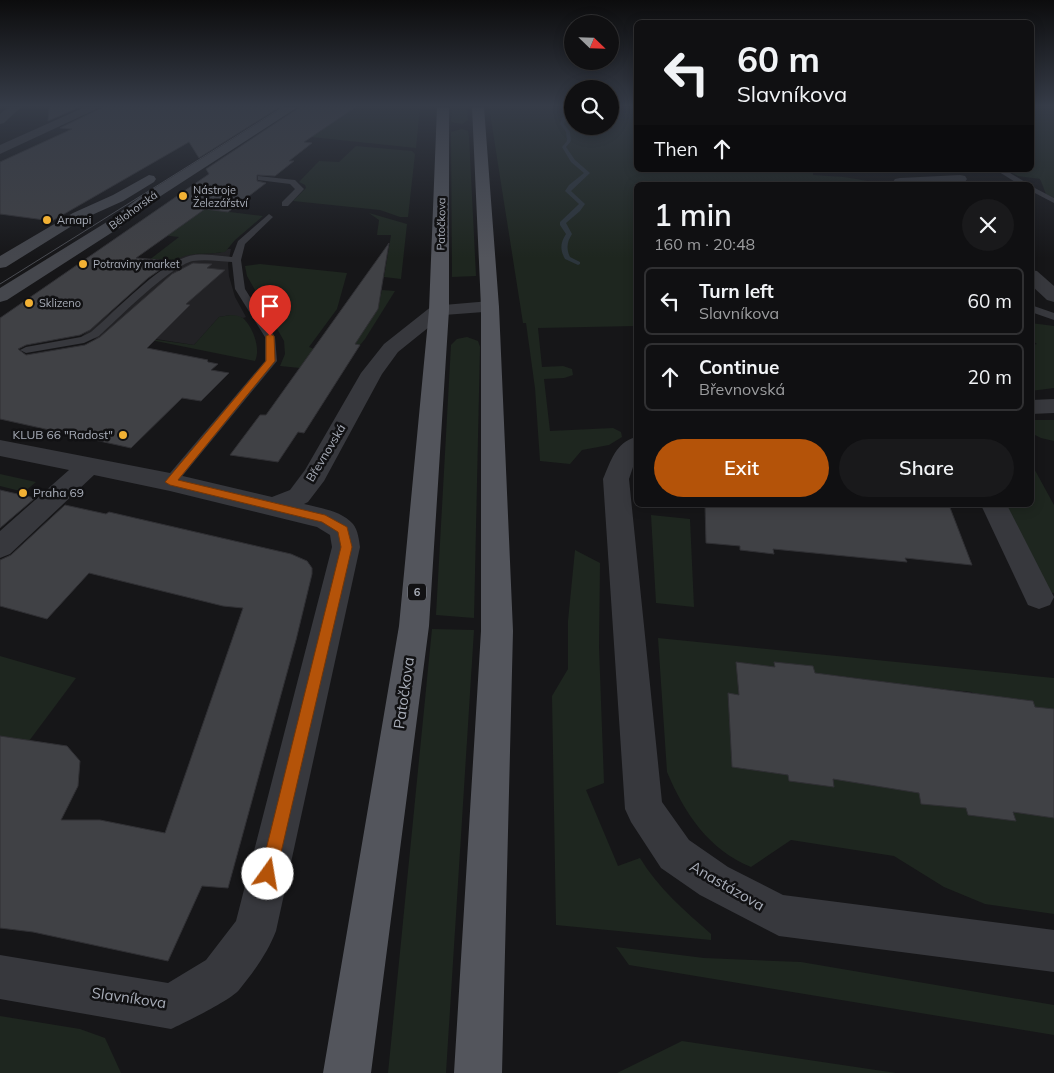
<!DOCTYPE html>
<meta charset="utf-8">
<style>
body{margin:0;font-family:Mulish,sans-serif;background:#19191b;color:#f1f3f6;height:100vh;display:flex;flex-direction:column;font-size:19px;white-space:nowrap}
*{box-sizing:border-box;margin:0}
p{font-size:16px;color:#9c9d9f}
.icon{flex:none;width:28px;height:28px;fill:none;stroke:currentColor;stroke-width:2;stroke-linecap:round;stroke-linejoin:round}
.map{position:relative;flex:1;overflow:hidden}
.side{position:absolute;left:634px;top:182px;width:400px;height:325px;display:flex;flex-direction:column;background:#101012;border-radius:8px;box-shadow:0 2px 12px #0003,0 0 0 1px #303032}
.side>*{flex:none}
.guide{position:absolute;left:634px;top:20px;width:400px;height:152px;border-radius:8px;box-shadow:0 2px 12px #0003,0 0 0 1px #303032;background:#101012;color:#f1f3f6;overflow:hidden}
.needle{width:32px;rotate:113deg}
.controls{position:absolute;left:564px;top:15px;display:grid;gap:10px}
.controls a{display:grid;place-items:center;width:55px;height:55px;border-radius:50%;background:#101012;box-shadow:0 2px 12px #0003,0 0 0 1px #303032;font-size:25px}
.pin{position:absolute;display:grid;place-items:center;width:42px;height:42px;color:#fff;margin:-51px -21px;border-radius:50% 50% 50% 0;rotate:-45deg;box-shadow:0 0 5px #0007}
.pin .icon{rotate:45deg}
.me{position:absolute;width:55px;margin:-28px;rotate:13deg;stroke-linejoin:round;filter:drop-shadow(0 0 4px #0008)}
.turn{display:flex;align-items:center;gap:18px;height:105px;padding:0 20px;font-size:22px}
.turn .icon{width:65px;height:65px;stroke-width:2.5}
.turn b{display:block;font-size:35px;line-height:42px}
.then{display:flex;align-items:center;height:48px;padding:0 20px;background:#0003;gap:10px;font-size:19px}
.round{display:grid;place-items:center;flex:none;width:52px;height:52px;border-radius:26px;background:#19191b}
.summary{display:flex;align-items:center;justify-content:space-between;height:85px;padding:0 20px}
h1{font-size:30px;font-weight:600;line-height:38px}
.action{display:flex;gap:10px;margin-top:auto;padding:10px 20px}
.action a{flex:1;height:58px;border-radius:30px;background:#b45309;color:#fff;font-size:20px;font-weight:600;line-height:58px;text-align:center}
.action a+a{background:#19191b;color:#f1f3f6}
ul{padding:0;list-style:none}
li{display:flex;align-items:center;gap:15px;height:68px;margin:0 10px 8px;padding:0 10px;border:2px solid #303032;border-radius:8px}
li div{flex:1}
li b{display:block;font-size:19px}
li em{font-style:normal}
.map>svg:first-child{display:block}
.built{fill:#222225}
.green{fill:#1e261f}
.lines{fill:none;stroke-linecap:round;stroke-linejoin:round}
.stream{fill:#2c353c;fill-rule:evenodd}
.building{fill:#404145;stroke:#303034}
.lane{fill:#37383d;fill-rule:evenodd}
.street{fill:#37383d;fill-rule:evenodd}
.secondary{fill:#45474d;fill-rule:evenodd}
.primary{fill:#53555c;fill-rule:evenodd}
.tram{stroke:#4a4c52;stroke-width:1}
.route{fill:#b45309;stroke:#753606}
.poi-dot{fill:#f2b134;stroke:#111113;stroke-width:2}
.labels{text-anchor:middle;stroke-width:5;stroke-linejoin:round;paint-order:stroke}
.far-poi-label{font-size:11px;fill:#a8adb8;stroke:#111113;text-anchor:start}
.far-street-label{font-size:11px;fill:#a8adb8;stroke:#111113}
.shield{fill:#111113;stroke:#7b7e86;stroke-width:1}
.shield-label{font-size:11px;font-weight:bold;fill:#a8adb8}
.poi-label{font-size:12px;fill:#a8adb8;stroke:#111113;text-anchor:end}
.street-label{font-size:12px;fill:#a8adb8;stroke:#111113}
.near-street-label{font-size:15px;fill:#a8adb8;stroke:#111113}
</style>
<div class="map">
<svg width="1054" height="1073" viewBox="0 0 1054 1073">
<rect width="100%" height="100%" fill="#161618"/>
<path class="built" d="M228 249H231L228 264 229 276 235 297 246 317 243 318 231 315 219 317 194 345 156 339 109 340 81 337 177 258 188 254 219 253Z"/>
<g class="green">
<path d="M356 107H420L416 148 311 137Z"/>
<path d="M452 107H467L468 120 462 124 451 122Z"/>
<path d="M489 107H572V126H610V107H636V170H802L813 171V175L844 177 891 185H636V326L538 328 542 367 563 366 572 369 573 375 564 378 544 379 550 431 613 428 621 432 622 437 609 445 582 450 570 464 540 461 535 388 526 323H523Z"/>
<path d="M1031 107H1054V198L1046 194 1040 179 1018 176 1007 170H1031Z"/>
<path d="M462 129 468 131 469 136 476 276 452 277 451 132Z"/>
<path d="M356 146 412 151 415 154 408 217H400L380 210 293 201 306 188 305 185 299 182 319 161 339 162Z"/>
<path d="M162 206 183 209 179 212 198 214 205 209 263 216 235 240 225 252C198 256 190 249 165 266L144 264 179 237 126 231Z"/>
<path d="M369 213 407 224 401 279 384 277 391 235H377L379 220Z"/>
<path d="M260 264 347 273 337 309 309 347 314 349 300 368 280 366 285 354 284 341 247 276 245 266Z"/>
<path d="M382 290 395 291 365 339 360 345 355 344 378 309Z"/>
<path d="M231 315C235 315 240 316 243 318 253 327 261 349 255 361L136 337 194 345 219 317Z"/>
<path d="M1031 323 1054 326V388L1031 391V345L1037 344 1031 340Z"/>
<path d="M467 337 478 341 480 347 474 618 436 615 451 345 457 339Z"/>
<path d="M1031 420H1054V441L1041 438 1033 434Z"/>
<path d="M1031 463 1054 505V593L1025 591 987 505H1031Z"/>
<path d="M0 474 36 482 24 492 0 486Z"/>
<path d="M651 515 690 519 694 607 656 603Z"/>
<path d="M575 550 600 563 599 647 604 783 586 790 618 866 640 858C658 888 685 911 711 934V940L556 925 552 696 568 669V621Z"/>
<path d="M432 629 474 630 446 1073H388Z"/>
<path d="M658 638 1054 678V709L1035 707 1033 701 1012 698 977 706 972 692 931 688H893L892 683 833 675 816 680 813 666 775 662V667L737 662 739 695 728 694 732 767 788 775 789 781 834 787 832 772 851 774 852 782 919 793 921 804 965 805 968 815 1016 821 1011 804 1054 818V914L985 904 944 887 894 856 791 840 751 867C708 849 685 814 667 772Z"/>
<path d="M0 656 76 678 29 741 0 736Z"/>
<path d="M616 947 704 958 801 962 1054 1005V1035L629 965Z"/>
<path d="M0 1016 80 1029 105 1038 121 1073H0Z"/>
<path d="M682 1041 896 1073H617Z"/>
</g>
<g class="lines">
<path class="stream" d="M570 113H572V116L566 120 564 124 570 132 571 141 566 147 575 160 590 173 571 191 585 204 580 211 566 223 572 234C567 242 566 248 570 257L580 262V264L578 265 565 259C560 250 560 243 566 234L560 225V222L579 204 565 191 569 185 584 173 571 162 562 147 567 141 566 132 560 124 562 118Z"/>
</g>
<g class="building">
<path d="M49 107H80L48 121Z"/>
<path d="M103 107H280L199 158 189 142 52 221 0 214V162L72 129 60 128Z"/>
<path d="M300 107H356L304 142 312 143 289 161H294L275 176 257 175V181L266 183 228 212 205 209 136 258 173 261 148 278 90 330 80 335 26 345 18 349 26 355 85 345 100 337 172 274 193 263 212 264 207 268 225 270 186 304 190 305 147 348 208 360 207 361 208 362 218 364 211 370 229 373 201 401 182 398 131 448 0 419V318L209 174 206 169Z"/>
<path d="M389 243 378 309 355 344 360 345 304 433 298 432 278 462 230 455 260 415H266Z"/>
<path d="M0 490 35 498 0 528Z"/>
<path d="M65 505 106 514 109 512 291 554 307 561 312 568V574L296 640 228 888 202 886 168 961 33 932 0 928V736L67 746 80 761 78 786 61 820H100L165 833 243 608 223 606 89 573 47 619 0 606V560L11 555Z"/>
<path d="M705 505H949L972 565 905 558 907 562 773 549 774 554 740 550V546L706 543Z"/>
<path d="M736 662 775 667 774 662 813 666 815 673 1033 701 1035 707 1054 709V818L1013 812 1016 821 968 815 966 808 921 804 919 793 833 779 834 787 789 781 788 775 732 767 728 693 739 695Z"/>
</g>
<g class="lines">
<g class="lane">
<path d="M996 170H1005L1030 185H1020Z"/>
<path d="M258 176 295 180 304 189 288 206H282V202L295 189 290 184 258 180Z"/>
<path d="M1031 186 1054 198V203L1031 191Z"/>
<path d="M269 214 273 217 245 244 241 260 245 289 275 337 277 361 175 485H165L163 482 165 479 265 361V337L235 289 232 262C219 261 205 259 193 261 170 266 118 319 99 336L84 343 26 353 20 350 26 347 81 337 91 332C116 311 156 267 186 257 200 252 217 256 232 257L238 241Z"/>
<path d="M1031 305 1054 313V320L1031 312Z"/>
</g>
<g class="street">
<path d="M8 107H21L4 123 0 124V114Z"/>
<path d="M85 107H101L0 154V145Z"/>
<path d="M960 175 965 176 967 179 965 182 895 185 893 182 895 179 900 178Z"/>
<path d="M1031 270 1037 271 1054 286V302L1047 300 1031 285Z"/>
<path d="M490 301 497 303 499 307 497 311 444 315 398 352 382 374 324 481 308 502 304 504C320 508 342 511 353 524 358 530 359 540 360 547L276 931C268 952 253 973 239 990 229 1001 186 1022 171 1029L0 999V955L168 983 206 960 236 921 332 547 330 535 317 527 170 491 94 475 10 554 0 558V531L69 470 0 456V440L170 473 272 497 290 490 305 470 361 373 384 344 432 306Z"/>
<path d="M1054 399V413L1031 414V400Z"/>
<path d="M636 437V458L629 479 662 802 689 840 728 867 783 895 1054 930V972L779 936 700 895 661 868 631 822 625 809 603 479C611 461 615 443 636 437Z"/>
<path d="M981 505H1007L1054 597 1050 605 1039 609 1028 605Z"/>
</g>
<g class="secondary">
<path d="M284 107H298L150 203 122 226 7 300 0 302V288L110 220 140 197Z"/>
<path d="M149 175 154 176 156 179 154 182 123 201 83 219 6 267 0 268V256L73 213 113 195Z"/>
</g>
<g class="primary">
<path d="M437 107H449V310L429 626 371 1073H323L399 626 429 310Z"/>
<path d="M472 107H484L499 307 513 631 502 1073H454L481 631V307Z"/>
</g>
<path class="tram" d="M0 284 283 107"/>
</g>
<linearGradient id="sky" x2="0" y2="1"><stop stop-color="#0c0c0d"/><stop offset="0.41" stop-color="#363c48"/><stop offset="1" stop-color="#363c48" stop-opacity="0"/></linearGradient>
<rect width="1054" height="258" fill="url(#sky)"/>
<path class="route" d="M270 334 274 336 275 361 178 480 325 515 347 527 352 547 276 874 274 880 268 882 262 880 260 874 341 547 338 532 322 522 170 485 165 482 266 361V336Z"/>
<g class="poi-dot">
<circle cx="183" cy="196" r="5"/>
<circle cx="47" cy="220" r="5"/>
<circle cx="83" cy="264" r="5"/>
<circle cx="29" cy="303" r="5"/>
<circle cx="123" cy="435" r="5"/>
<circle cx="23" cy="493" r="5"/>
</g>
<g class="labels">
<g class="far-poi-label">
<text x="193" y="194">Nástroje<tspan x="193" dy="13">Železářství</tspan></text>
<text x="57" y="224">Arnapi</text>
<text x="93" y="268">Potraviny market</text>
<text x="39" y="307">Sklizeno</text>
</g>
<g class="far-street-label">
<text transform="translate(133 210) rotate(-36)" y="4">Bělohorská</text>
<text transform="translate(441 224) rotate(-89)" y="4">Patočkova</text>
</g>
<rect class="shield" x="408" y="583.5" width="18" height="17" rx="4"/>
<g class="shield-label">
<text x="417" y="596">6</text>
</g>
<g class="poi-label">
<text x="113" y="439">KLUB 66 "Radost"</text>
<text x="33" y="497" text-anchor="start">Praha 69</text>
</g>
<g class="street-label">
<text transform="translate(326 453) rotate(-59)" y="4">Břevnovská</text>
</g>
<g class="near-street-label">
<text transform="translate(404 693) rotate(-82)" y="5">Patočkova</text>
<text transform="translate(727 886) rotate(30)" y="5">Anastázova</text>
<text transform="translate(129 998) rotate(8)" y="5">Slavníkova</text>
</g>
</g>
</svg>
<div class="controls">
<a><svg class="needle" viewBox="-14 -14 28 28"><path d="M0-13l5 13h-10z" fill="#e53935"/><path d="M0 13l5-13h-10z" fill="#9c9d9f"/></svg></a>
<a><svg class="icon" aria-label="search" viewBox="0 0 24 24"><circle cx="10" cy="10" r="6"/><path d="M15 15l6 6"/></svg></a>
</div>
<div class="pin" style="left:270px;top:336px;background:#d93025"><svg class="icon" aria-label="arrive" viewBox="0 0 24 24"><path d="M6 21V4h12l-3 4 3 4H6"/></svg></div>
<svg class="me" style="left:268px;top:874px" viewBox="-20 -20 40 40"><circle r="19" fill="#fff"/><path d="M0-13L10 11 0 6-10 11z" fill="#b45309"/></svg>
<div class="guide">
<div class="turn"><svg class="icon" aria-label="left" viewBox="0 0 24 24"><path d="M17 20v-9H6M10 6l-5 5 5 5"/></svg><div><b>60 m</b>Slavníkova</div></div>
<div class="then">Then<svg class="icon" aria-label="ahead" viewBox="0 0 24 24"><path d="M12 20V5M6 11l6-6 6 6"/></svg></div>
</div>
<section class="side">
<div class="summary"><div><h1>1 min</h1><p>160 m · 20:48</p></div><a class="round"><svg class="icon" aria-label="close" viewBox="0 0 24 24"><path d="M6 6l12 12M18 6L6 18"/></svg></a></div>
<ul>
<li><svg class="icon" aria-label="left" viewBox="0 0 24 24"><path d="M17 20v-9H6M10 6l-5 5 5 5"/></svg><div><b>Turn left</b><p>Slavníkova</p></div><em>60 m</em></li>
<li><svg class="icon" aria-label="ahead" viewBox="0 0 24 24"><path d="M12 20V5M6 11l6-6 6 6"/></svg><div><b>Continue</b><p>Břevnovská</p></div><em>20 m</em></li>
</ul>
<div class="action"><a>Exit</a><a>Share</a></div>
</section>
</div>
